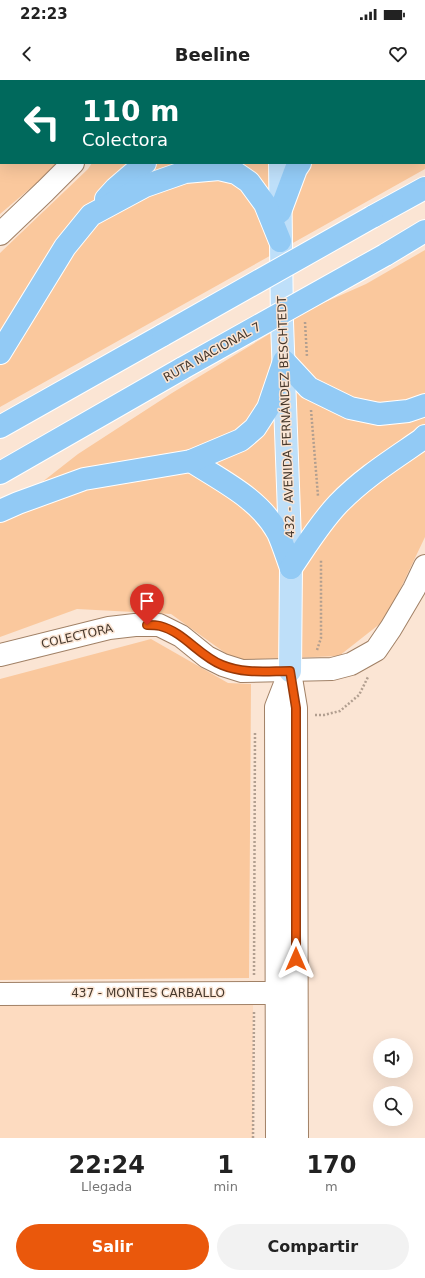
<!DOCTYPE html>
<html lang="es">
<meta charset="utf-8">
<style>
body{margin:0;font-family:"DejaVu Sans",sans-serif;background:#f2f2f2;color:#222;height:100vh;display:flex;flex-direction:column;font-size:15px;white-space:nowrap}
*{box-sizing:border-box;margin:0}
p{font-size:13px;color:#767676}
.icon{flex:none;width:22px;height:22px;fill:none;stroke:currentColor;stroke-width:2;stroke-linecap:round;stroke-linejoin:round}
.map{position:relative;height:1058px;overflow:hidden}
.panel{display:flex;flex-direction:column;background:#fff;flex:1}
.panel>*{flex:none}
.guide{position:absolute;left:0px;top:0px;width:425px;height:84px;box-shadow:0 4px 16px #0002;background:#00695c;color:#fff;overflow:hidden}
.controls{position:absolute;left:373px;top:958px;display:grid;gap:8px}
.controls a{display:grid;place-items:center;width:40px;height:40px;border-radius:50%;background:#fff;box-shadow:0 4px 16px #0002;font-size:20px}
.pin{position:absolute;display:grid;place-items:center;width:34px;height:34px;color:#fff;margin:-41px -17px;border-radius:50% 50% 50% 0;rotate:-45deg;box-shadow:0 0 4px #0007}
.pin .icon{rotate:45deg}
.me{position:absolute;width:44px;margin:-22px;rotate:0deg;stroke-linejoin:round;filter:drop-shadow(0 0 3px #0008)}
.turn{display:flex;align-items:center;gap:14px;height:84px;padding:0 16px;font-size:18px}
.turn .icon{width:52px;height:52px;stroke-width:2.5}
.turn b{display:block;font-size:28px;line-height:34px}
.eta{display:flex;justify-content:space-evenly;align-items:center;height:68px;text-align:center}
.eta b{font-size:24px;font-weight:800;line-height:28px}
.cta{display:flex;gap:8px;margin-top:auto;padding:8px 16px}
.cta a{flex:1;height:46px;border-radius:24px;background:#ea580c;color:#fff;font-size:16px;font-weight:800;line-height:46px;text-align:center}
.cta a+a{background:#f2f2f2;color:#222}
.status{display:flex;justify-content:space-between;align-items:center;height:28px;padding:0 20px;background:#fff;direction:ltr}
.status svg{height:11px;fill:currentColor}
header{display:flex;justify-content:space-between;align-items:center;height:52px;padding:0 16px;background:#fff;font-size:18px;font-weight:800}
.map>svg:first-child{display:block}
.built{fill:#fddbc0}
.green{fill:#fac89d}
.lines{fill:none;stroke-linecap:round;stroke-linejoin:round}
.minor-casing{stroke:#a18166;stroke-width:24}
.major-casing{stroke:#fff;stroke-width:24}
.highway-casing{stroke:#fff;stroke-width:24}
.path{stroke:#b29f90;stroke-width:2.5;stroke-dasharray:2 2;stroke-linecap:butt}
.minor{stroke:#fff;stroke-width:22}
.major{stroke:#bedff9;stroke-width:22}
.highway{stroke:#92caf5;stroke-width:22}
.highway-bridge-casing{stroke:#fff;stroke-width:24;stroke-linecap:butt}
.highway-bridge{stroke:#92caf5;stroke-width:22}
.route-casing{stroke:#983908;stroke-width:10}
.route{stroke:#ea580c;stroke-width:7}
.labels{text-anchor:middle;stroke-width:3;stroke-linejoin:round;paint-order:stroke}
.street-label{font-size:12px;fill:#47392d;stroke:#fbe5d4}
</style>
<div class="status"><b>22:23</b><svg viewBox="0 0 49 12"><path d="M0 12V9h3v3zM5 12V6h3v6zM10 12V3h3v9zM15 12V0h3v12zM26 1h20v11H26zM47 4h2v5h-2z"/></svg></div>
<header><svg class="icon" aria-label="back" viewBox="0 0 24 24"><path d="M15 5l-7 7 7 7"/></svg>Beeline<svg class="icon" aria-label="heart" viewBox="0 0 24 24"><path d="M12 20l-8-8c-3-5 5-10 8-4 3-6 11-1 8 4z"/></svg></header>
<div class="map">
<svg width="425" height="1058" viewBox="0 0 425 1058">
<rect width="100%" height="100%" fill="#fbe5d4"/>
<path class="built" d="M253 921V1058H0V922Z"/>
<g class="green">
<path d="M0 0H107L1 1V83H60L0 134Z"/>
<path d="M133 0H425V89L0 327V173L88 89 92 83H424V1H133Z"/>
<path d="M425 170V457L386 539 339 576 235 580 171 534 77 529 0 557V435L78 374 172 313 314 227 366 204Z"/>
<path d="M151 559 228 603 251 604 249 898 0 900V599Z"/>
</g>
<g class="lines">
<defs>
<g id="minor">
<path d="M116 1V0"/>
<path d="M0 154 45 111 73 83"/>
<path d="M0 575 109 548 135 545H159L181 556 207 577 223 585 242 591 332 589 351 584 376 570 391 548 414 509 425 486"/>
<path d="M290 592 296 628 297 1058"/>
<path d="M0 914 277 913 291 911"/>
<path d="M277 1058 276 627 290 591"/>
</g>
<g id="major">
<path d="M280 1V0"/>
<path d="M280 83 282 242 291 488 290 591"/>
</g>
<g id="highway">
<path d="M356 0 358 1"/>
<path d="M232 1 233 0"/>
<path d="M424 22H425"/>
<path d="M106 119 116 108 145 83"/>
<path d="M280 132 296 89 300 83"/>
<path d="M372 137 425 108"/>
<path d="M385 175 425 151"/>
<path d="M0 273 65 167 91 135 145 106 185 92 219 89 236 93 249 102 265 124 280 161"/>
<path d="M0 347 163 255"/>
<path d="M191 381C222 401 260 419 278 453 283 464 287 477 291 488"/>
<path d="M0 393 183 288"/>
<path d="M0 431 18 423 84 399 191 381 241 360 255 348 268 328 284 281 309 308 350 328 379 334 408 331 425 325"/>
<path d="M291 488C306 466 320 443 338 424 363 398 392 380 421 360L425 356"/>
</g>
</defs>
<use href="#minor" class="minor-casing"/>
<use href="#major" class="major-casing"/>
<use href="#highway" class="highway-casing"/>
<g class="path">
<path d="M310 1V0"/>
<path d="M305 242 307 277"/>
<path d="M311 330 318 416"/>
<path d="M317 570 321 558V479"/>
<path d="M315 635H324L340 631 359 615 368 597"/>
<path d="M254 895 255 651"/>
<path d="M253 1058 254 932"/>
</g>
<use href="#minor" class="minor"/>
<use href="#major" class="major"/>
<use href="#highway" class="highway"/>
<defs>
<g id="highway-bridge">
<path d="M163 255 372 137"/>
<path d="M183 288 385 175"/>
</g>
</defs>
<use href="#highway-bridge" class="highway-bridge-casing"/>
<use href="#highway-bridge" class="highway-bridge"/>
</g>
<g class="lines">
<defs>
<path id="route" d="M147 545C151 545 156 545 160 546 184 552 199 576 222 585 244 594 267 591 290 591L296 628V879"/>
</defs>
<use href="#route" class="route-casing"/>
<use href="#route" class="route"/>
</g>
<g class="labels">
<g class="street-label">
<text transform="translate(212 272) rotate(-29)" y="4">RUTA NACIONAL 7</text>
<text transform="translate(286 337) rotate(-92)" y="4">432 - AVENIDA FERNÁNDEZ BESCHTEDT</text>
<text transform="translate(77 556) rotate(-13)" y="4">COLECTORA</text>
<text x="148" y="917">437 - MONTES CARBALLO</text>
</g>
</g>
</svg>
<div class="controls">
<a><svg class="icon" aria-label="sound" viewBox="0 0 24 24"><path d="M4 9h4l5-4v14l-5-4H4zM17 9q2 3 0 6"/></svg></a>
<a><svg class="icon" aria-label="search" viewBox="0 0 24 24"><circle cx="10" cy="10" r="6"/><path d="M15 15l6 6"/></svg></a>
</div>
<div class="pin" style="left:147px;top:545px;background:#d93025"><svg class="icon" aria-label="arrive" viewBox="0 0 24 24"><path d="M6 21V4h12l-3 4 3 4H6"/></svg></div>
<svg class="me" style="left:296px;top:879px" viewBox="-20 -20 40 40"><path d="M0-17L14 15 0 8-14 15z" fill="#ea580c" stroke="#fff" stroke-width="4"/></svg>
<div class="guide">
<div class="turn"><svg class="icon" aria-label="left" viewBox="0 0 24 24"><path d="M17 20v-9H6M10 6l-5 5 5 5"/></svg><div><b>110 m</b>Colectora</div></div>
</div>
</div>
<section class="panel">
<div class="eta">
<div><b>22:24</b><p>Llegada</p></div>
<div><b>1</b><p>min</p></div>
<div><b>170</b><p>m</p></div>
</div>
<div class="cta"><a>Salir</a><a>Compartir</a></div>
</section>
